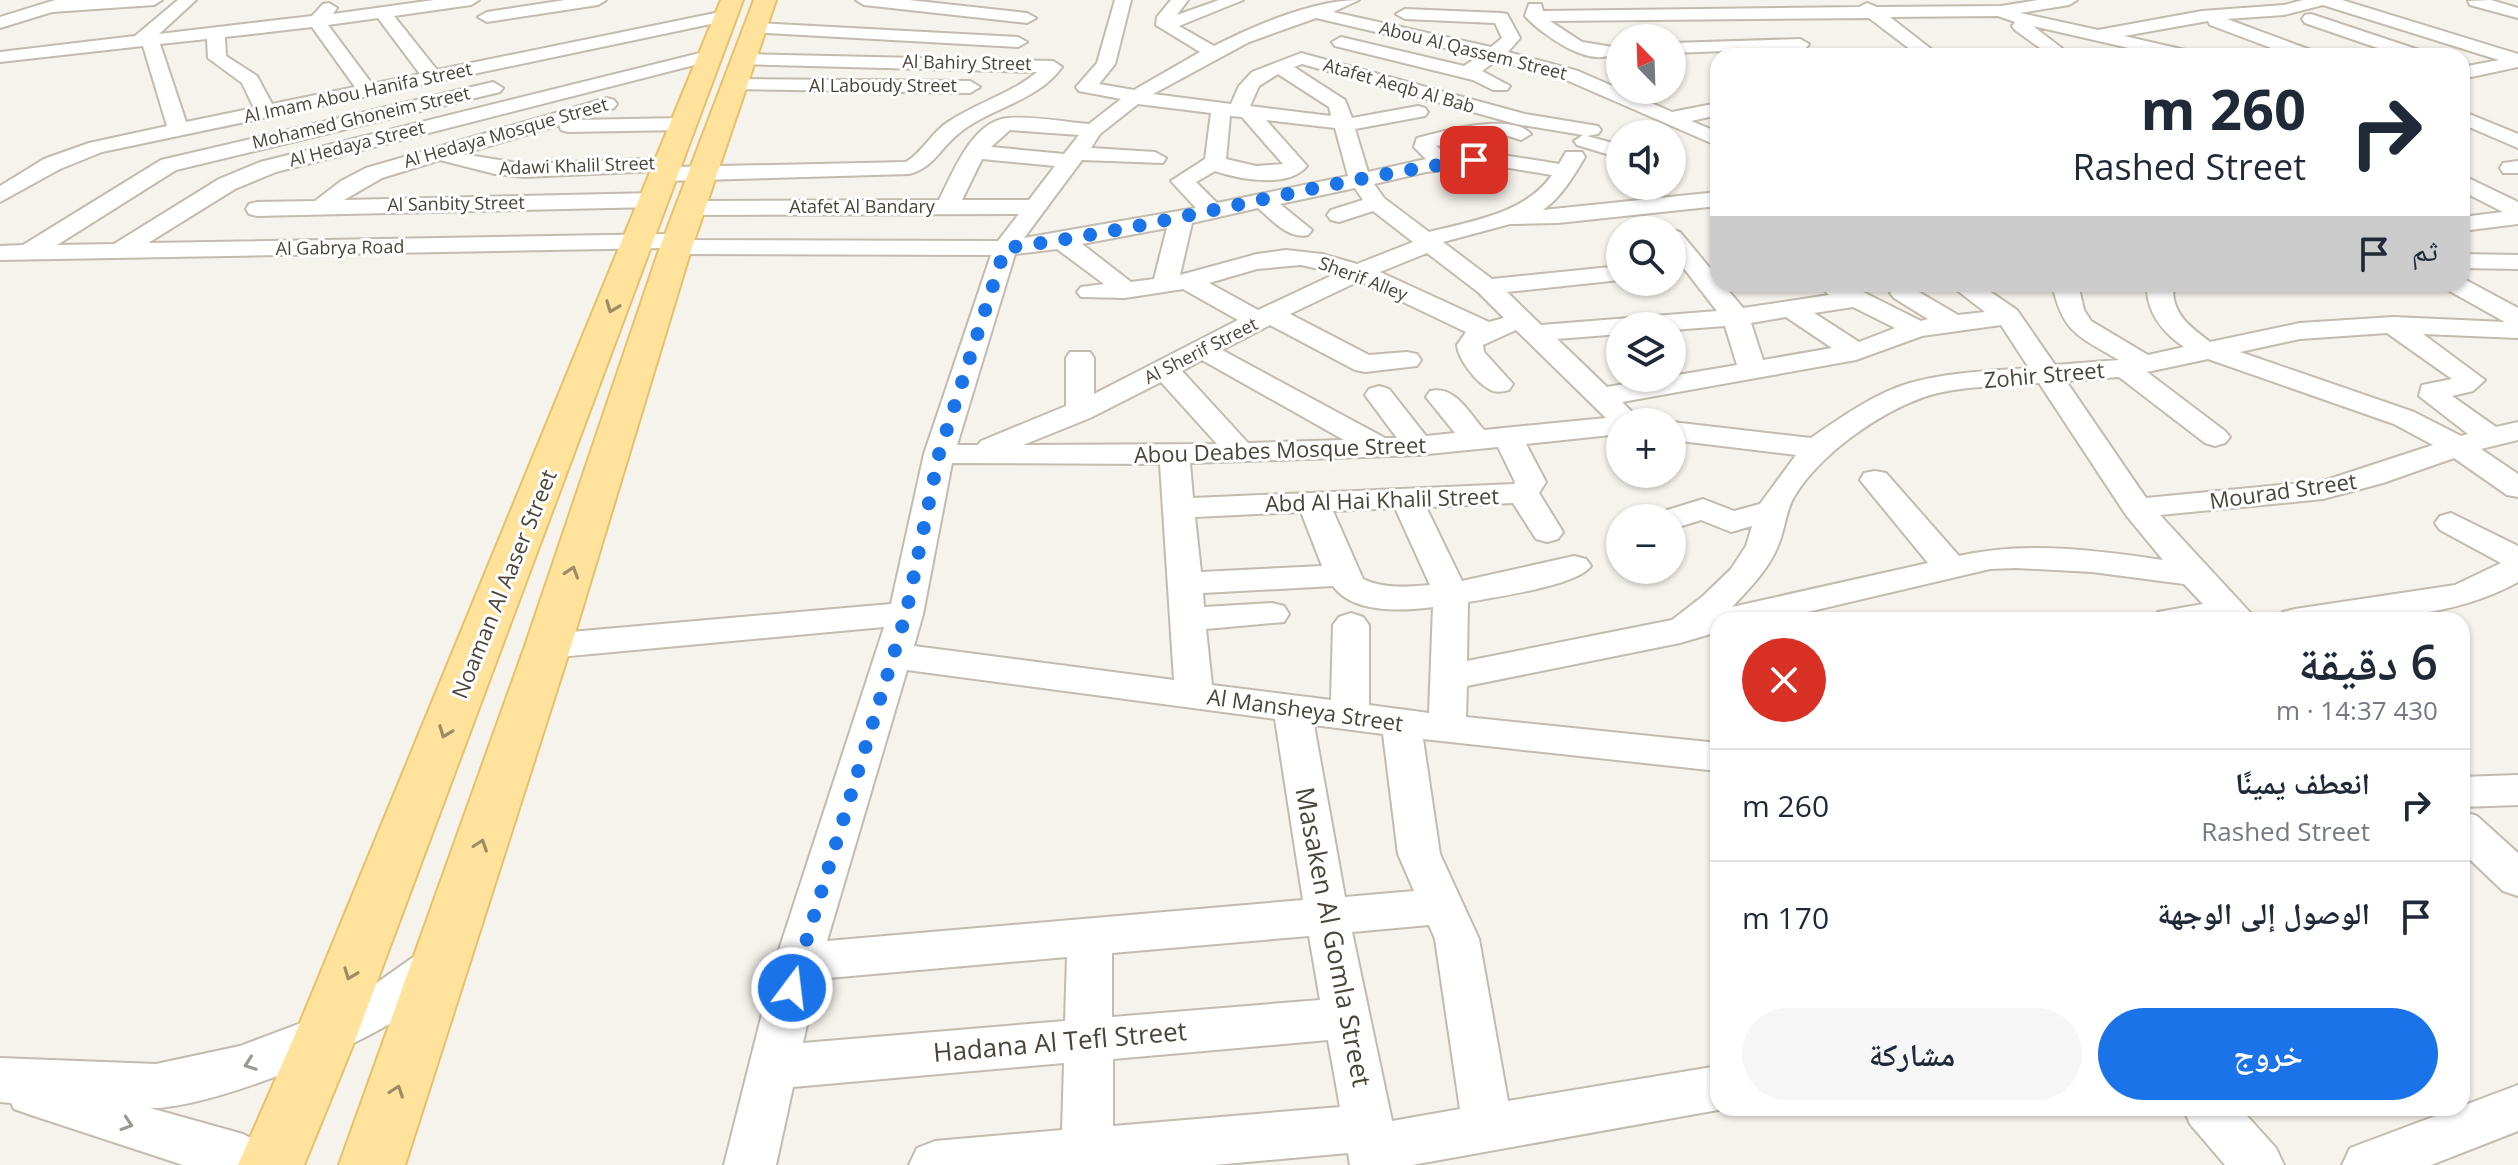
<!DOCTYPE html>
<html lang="ar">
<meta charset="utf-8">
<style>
body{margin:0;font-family:"Open Sans","Noto Naskh Arabic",sans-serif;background:#f6f6f7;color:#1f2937;direction:rtl;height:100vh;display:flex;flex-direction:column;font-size:30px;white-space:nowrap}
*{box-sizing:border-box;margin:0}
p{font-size:26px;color:#747a83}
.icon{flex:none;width:44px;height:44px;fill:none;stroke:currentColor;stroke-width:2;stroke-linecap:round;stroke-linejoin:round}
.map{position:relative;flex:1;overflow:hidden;direction:ltr}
.side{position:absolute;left:1710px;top:612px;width:760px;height:504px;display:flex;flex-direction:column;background:#fff;border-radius:24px;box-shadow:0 2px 6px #0004;direction:rtl}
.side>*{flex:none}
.banner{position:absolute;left:1710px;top:48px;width:760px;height:244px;border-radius:24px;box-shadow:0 2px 6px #0004;direction:rtl;background:#fff;color:#1f2937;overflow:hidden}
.needle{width:52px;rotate:337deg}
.tools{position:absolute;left:1606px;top:24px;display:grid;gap:16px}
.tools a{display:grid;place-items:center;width:80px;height:80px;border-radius:50%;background:#fff;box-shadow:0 2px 6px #0004;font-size:40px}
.pin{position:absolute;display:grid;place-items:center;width:68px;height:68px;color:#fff;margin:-34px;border-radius:16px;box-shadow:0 4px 12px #0006}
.me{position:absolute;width:88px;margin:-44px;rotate:15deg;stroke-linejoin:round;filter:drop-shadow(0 0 6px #0008)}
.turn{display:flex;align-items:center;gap:28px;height:168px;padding:0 32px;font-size:36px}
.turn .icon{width:104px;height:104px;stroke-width:2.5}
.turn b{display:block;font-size:56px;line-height:68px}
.then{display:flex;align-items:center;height:76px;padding:0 32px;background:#0003;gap:16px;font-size:30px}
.round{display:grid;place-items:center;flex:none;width:84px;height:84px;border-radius:42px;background:#f6f6f7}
.headline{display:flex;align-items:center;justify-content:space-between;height:136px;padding:0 32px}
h1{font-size:48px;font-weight:600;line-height:60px}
.action{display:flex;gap:16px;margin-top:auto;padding:16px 32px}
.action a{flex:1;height:92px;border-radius:48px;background:#1a73e8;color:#fff;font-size:32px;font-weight:600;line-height:92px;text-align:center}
.action a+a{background:#f6f6f7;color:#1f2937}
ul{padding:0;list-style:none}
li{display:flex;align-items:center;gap:24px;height:112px;padding:0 32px;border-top:2px solid #e0e1e3}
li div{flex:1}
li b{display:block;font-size:30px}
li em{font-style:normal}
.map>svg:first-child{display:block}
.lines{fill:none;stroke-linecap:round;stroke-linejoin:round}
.minor-casing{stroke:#c2bbae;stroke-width:4}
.major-casing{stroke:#e6c16a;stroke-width:4}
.minor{fill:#fff;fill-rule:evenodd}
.major{fill:#ffe39c;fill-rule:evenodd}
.oneway{stroke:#9c8c66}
.oneway2{stroke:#9c9892}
.route{stroke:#1a73e8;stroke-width:14;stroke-dasharray:0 25.2}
.labels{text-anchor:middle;stroke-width:6;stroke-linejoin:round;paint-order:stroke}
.far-street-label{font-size:18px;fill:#4b4439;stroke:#fff}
.street-label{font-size:22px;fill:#4b4439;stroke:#fff}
.near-street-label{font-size:26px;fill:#4b4439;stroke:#fff}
</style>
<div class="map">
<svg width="2518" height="1165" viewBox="0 0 2518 1165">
<rect width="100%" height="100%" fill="#f6f3ec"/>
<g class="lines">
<defs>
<g id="minor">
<path d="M55 0H162L154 5 52 12 0 28V17Z"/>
<path d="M178 0H196L159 34 312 16 323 4 329 3 337 8 333 14 434 0H479L471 5 394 16 437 70 725 11 734 16 725 21 102 152 60 169 0 202V186L44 159 89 143 167 126 143 46 0 62V52L135 36ZM378 18 420 74 372 84 328 25ZM312 27 355 87 272 104 257 76 226 56 225 37ZM207 39 208 58 242 83 254 108 186 122 160 44Z"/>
<path d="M565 0H606L598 5 487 22 478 17 487 12Z"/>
<path d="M856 0H909L1027 13 1036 18 1027 23 864 5Z"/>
<path d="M1115 0H1131L1115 64 1099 84 1134 90 1200 52 1156 25 1157 17 1171 0H1188L1177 15 1219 0H1243L1179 26 1214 46C1255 25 1314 0 1359 0L1333 12 1491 47 1502 38 1495 23 1405 19 1396 14 1405 9 1501 13 1507 14 1520 38 1508 52 1578 71 1672 112 1718 103V115L1691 121 1718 132V146L1564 79 1497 60 1482 71 1510 86 1507 90H1493L1473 80 1335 46 1332 42 1341 37 1464 66 1479 56 1316 18 1249 42 1153 94 1231 104 1239 86 1252 72 1301 53 1525 114 1598 126 1601 130 1598 134 1587 136 1620 145V158L1577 145 1574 141 1583 135 1516 124 1302 64 1294 67 1345 100 1352 118 1418 106 1425 108 1428 112 1425 116 1355 129 1368 172 1426 159 1414 147 1417 138C1443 131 1512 112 1531 134L1521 140 1502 134 1436 146 1450 157 1491 153 1559 164 1566 152H1582L1585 157C1573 177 1562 196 1543 210L1718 192V206L1558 223 1510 224 1443 242 1492 279 1620 266V280L1507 292 1541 325 1717 311 1672 253V230L1680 232 1718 278V284H1723L1743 308 1829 295 1822 288 1825 284H1847L1921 321 1928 319 1894 298 1890 293 1894 288H1912L1958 315 1985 312 1949 284H1979L2017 310 2055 365 2119 360C2078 336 2063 333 2052 284H2078L2084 310 2091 321 2148 355 2184 347C2164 333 2149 316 2147 291L2153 284H2181L2173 293C2175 317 2192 328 2210 342L2300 323 2393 317 2505 322 2446 289 2442 284H2462L2464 279 2518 308V338L2423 334 2485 380 2473 391 2452 396 2496 427 2518 422V440L2481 449 2518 474V497L2507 495 2454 458 2383 483 2323 499 2160 515 2257 620H2152L2158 612 2203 604 2184 584 2092 572 2016 568 1990 569 1774 620H1718V630L1714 633 1680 643 1467 686 1466 717 1718 743V771L1423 739 1440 854 1479 939 1508 1101 1718 1066V1108H1724L1718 1110 1412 1165H1350L1348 1153 1214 1165H909L917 1148 935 1141 1062 1130 1064 1063 793 1087 776 1165H724L775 962 884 627 548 658 535 654 530 646 535 638 548 634 891 604 924 454 991 255 676 254 665 248 0 260V246L23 245 161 160 493 82 503 88 500 92 176 170 57 245 114 244 219 179 260 162 708 51 717 56 714 60 276 172 235 189 148 243 667 234 678 240 998 241 1019 214 690 215 682 213 679 208 682 203 690 201 939 200C953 173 972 121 1008 118 1034 116 1063 122 1089 124L1121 99 1079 91 1076 87 1097 63ZM1278 74 1329 107 1331 116 1250 106 1259 86ZM1138 104 1211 113 1205 159 1171 181 1196 208 1024 238 1082 160 1163 163 1166 158 1155 152 1091 148 1100 134ZM1230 116 1242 117 1283 164 1256 166 1226 159ZM1266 120 1335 128 1348 176 1217 203 1196 182 1215 171C1239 179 1288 189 1307 166ZM1010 130 1079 135 1064 154 991 147ZM982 159 1055 166 1029 200H962ZM1491 165 1552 175C1525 214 1471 221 1429 232L1384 198 1374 184 1426 172ZM1355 188 1363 200 1331 210 1327 215 1331 220 1339 222 1373 211 1413 242 1357 264 1322 254 1286 250 1257 254 1180 275 1192 223 1258 208C1272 220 1289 240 1308 235L1312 230 1280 204ZM1167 228 1154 279 1131 282 1082 244ZM1057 249 1104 284 1081 287 1077 292 1081 297 1125 298 1183 289 1238 320 1094 394V358L1090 352H1070L1066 358V406L981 441 978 445H957L1015 254ZM1427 253 1478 292 1504 318 1489 322 1380 272ZM1301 265 1337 273 1258 310 1209 283 1257 269ZM1359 281 1466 332 1457 345C1458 359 1476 382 1489 389 1495 393 1502 392 1509 390L1513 384 1484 352 1483 345 1516 330 1606 418 1484 430C1469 413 1455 385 1430 391L1426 397 1455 433 1426 436 1389 389 1379 386 1369 389 1365 395 1397 438H1385L1222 350 1270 325 1355 370 1365 372 1417 366 1421 360 1417 354 1407 352 1369 355 1290 314ZM1853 307 1895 328 1859 342 1814 313ZM1786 317 1832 348 1763 360 1751 323ZM2001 325 2029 368C1990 371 1948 372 1910 383 1875 393 1840 418 1811 438L1672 422V440L1796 455 1760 504 1734 511 1703 499 1661 512 1657 518H1672V529L1701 520 1731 532 1752 526 1746 546 1731 569 1703 596 1672 620 1467 661 1468 602C1494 597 1577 586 1591 566L1586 559 1574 556 1462 581 1426 507 1513 503 1536 539 1547 542 1558 539 1563 532 1539 493 1546 482 1526 444 1620 434V422H1642L1622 402 1856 360 1922 336ZM1620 326H1672V330L1725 326 1737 365 1607 387 1557 339 1620 334ZM2387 333 2452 379 2422 385 2419 396 2468 434 2461 436 2414 412 2240 352 2300 339ZM2208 359 2394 424 2433 445 2323 481 2146 498 2066 381 2119 377 2205 443 2215 446 2225 443 2230 437 2225 431 2147 372ZM1202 360 1344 440 1248 443 1182 371ZM1161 382 1217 444 1023 445 1090 418ZM2039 383 2126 515 2163 560C2095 550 2026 541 1959 556L1886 473 1875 471 1864 473 1860 480 1928 563 1732 607C1750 588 1770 568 1779 543 1785 529 1786 510 1794 497 1819 455 1878 413 1924 397 1959 385 2002 387 2039 383ZM1498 447 1515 482 1514 484 1193 498 1190 463 1418 455ZM952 463 1160 464 1174 680 914 646 923 614ZM1395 508 1430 585C1408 587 1384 589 1363 579L1333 511ZM1301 512 1322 566 1201 572 1195 517ZM1333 586C1353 614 1403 611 1433 607L1429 713 1369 705V625L1363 617 1351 613 1339 617 1333 625 1331 700 1212 685 1206 629 1284 622 1289 614 1284 606 1272 603 1204 607 1203 593ZM907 670 1275 719 1303 900 827 941ZM1314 725 1383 734 1398 854 1414 891 1345 897ZM1429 925 1435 939 1460 1109 1392 1121 1352 932ZM1309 936 1320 1000 1112 1017V953ZM1067 957 1065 1021 803 1043 817 979ZM1328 1040 1340 1107 1113 1126V1059Z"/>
<path d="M2038 0H2077L2069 5 2020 13 2098 30 2202 11 2284 5 2303 0H2342L2518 54V67L2462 79V67L2499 60 2323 5 2284 15 2227 19 2316 52 2319 56H2293L2210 25 2208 21 2124 36 2194 52 2197 56H2164L2033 26 2072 56H2051L2015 30 2012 26 2015 22 1998 16 1890 17 1940 56H1919L1869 18 1550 21 1582 42 1613 47 1616 51C1594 72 1541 34 1525 16L1529 4H1541L1543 11 1859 7 1867 3 1877 7 2001 6Z"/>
<path d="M2491 0 2518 8V18L2470 5 2468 1Z"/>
<path d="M2311 14 2425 52 2428 56H2401L2305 23 2302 19 2305 15Z"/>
<path d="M755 23 1018 37 1027 42 1018 47 749 32 746 28Z"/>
<path d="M1800 39 1809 44 1806 48 1672 53V43Z"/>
<path d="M744 54 1053 61 1062 67C1036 103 989 107 957 135 939 150 933 168 909 174L665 181 657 179 656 171 524 177 495 174 440 160 382 178 344 200 655 193 663 195 666 200 663 205 655 207 257 216 249 214 246 209 249 204 257 202 315 201 341 181 366 168 607 98 614 100 617 104 614 108 575 120 683 118 693 124 683 130 568 132 561 130 559 125 462 154 524 164 669 158 677 159 680 164 678 167 906 162C923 152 931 133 948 122 976 103 1011 94 1037 72L738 64 735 60Z"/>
<path d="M734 79 970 81 980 87 970 93 727 89 724 85 727 81Z"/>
<path d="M2462 111 2518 134V148L2462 124Z"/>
<path d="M2518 161V173H2503L2500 168 2503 163Z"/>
<path d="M2462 175 2518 202V224L2462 231V217L2503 212 2462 191Z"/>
<path d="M2462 254 2518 255V269L2462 268Z"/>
<path d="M2451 513 2518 546V582C2446 622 2358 620 2277 620L2283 612 2295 609 2455 585 2501 563 2440 530 2435 523 2440 516Z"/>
<path d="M2518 775V805L2462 807V777Z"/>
<path d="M2462 811 2477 816 2518 853V896L2503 891 2462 852Z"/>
<path d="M438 946 454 951 461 965C432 1023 215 1110 150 1108L243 1134 269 1148 277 1165H183L31 1115 14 1109 11 1103 0 1102V1058L156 1064 240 1046 309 1020 371 987 422 951Z"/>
<path d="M2518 1085V1131L2431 1165H2342L2350 1148Z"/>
<path d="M2183 1108H2240L2276 1148 2284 1165H2225L2190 1124Z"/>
</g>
<g id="major">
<path d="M721 0H743L357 1035 304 1165H238L295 1035Z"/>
<path d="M754 0H776L690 253 571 646 405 1165H339L525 646 658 253Z"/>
</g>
</defs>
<use href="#minor" class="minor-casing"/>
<use href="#major" class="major-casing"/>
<use href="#minor" class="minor"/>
<use href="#major" class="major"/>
</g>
<defs><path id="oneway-chevron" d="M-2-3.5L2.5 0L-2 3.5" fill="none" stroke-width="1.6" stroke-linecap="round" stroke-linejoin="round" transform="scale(2)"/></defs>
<g class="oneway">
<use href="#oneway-chevron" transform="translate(612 307) rotate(111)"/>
<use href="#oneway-chevron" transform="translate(572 572) rotate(-72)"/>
<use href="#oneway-chevron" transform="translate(445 732) rotate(111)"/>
<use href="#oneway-chevron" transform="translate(481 845) rotate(-71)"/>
<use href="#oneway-chevron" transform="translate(350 974) rotate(111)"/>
<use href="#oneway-chevron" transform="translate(397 1091) rotate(-71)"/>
</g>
<g class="oneway2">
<use href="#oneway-chevron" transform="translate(250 1064) rotate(160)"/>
<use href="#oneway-chevron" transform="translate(127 1124) rotate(18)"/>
</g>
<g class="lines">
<path class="route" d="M792 988 906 614 939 454 1005 248C1163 228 1316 181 1474 160"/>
</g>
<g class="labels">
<g class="far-street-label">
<text transform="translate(1473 51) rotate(14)" y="6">Abou Al Qassem Street</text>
<text transform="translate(967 63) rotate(1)" y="6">Al Bahiry Street</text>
<text x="883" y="92">Al Laboudy Street</text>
<text transform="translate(1399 86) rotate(16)" y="6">Atafet Aeqb Al Bab</text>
<text transform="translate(358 93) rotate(-12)" y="6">Al Imam Abou Hanifa Street</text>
<text transform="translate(361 118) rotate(-13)" y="6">Mohamed Ghoneim Street</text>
<text transform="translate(506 133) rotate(-16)" y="6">Al Hedaya Mosque Street</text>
<text transform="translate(357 144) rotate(-14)" y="6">Al Hedaya Street</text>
<text transform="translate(577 166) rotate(-2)" y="6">Adawi Khalil Street</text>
<text transform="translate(456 204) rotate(-1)" y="6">Al Sanbity Street</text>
<text x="862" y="213">Atafet Al Bandary</text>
<text transform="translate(340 248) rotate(-1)" y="6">Al Gabrya Road</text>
<text transform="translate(1363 279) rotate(21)" y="6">Sherif Alley</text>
<text transform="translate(1201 351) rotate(-27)" y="6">Al Sherif Street</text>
</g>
<g class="street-label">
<text transform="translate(2044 375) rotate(-5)" y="8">Zohir Street</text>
<text transform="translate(1280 450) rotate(-2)" y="8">Abou Deabes Mosque Street</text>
<text transform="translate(2283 491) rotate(-8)" y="8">Mourad Street</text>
<text transform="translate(1382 500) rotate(-2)" y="8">Abd Al Hai Khalil Street</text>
<text transform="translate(504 584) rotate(-68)" y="8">Noaman Al Aaser Street</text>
<text transform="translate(1305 710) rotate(8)" y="8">Al Mansheya Street</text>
</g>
<g class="near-street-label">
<text transform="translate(1333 937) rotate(79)" y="9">Masaken Al Gomla Street</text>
<text transform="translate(1060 1042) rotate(-5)" y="9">Hadana Al Tefl Street</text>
</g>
</g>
</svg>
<div class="tools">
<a><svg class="needle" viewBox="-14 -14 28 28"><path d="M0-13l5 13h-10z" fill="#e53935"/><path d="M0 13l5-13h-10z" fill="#747a83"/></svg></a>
<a><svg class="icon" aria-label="sound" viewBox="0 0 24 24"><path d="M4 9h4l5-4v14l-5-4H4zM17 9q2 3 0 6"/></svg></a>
<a><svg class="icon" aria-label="search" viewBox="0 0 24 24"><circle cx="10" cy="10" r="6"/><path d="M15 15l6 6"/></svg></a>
<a><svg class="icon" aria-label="layers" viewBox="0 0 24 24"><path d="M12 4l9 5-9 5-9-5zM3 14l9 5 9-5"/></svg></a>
<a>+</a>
<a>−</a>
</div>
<div class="pin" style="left:1474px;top:160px;background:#d93025"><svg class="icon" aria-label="arrive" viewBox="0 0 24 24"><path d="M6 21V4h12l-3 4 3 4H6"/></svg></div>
<svg class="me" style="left:792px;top:988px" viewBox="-20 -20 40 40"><circle r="17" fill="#1a73e8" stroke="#fff" stroke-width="3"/><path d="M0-11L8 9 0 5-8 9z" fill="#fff"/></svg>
<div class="banner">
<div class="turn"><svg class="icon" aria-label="right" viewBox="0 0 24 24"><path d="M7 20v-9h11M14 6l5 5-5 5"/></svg><div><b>260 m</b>Rashed Street</div></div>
<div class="then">ثم<svg class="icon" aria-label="arrive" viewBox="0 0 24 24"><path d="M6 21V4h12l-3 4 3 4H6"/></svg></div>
</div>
<section class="side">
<div class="headline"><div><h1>6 دقيقة</h1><p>430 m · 14:37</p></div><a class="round" style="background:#d93025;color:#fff"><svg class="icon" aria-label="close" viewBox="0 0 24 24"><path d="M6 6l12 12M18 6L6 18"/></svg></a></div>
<ul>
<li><svg class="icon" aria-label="right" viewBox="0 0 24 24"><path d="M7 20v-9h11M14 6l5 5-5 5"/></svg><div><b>انعطف يمينًا</b><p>Rashed Street</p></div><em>260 m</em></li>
<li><svg class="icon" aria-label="arrive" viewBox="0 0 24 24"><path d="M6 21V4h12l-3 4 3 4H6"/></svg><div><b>الوصول إلى الوجهة</b></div><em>170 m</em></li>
</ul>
<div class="action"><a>خروج</a><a>مشاركة</a></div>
</section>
</div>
